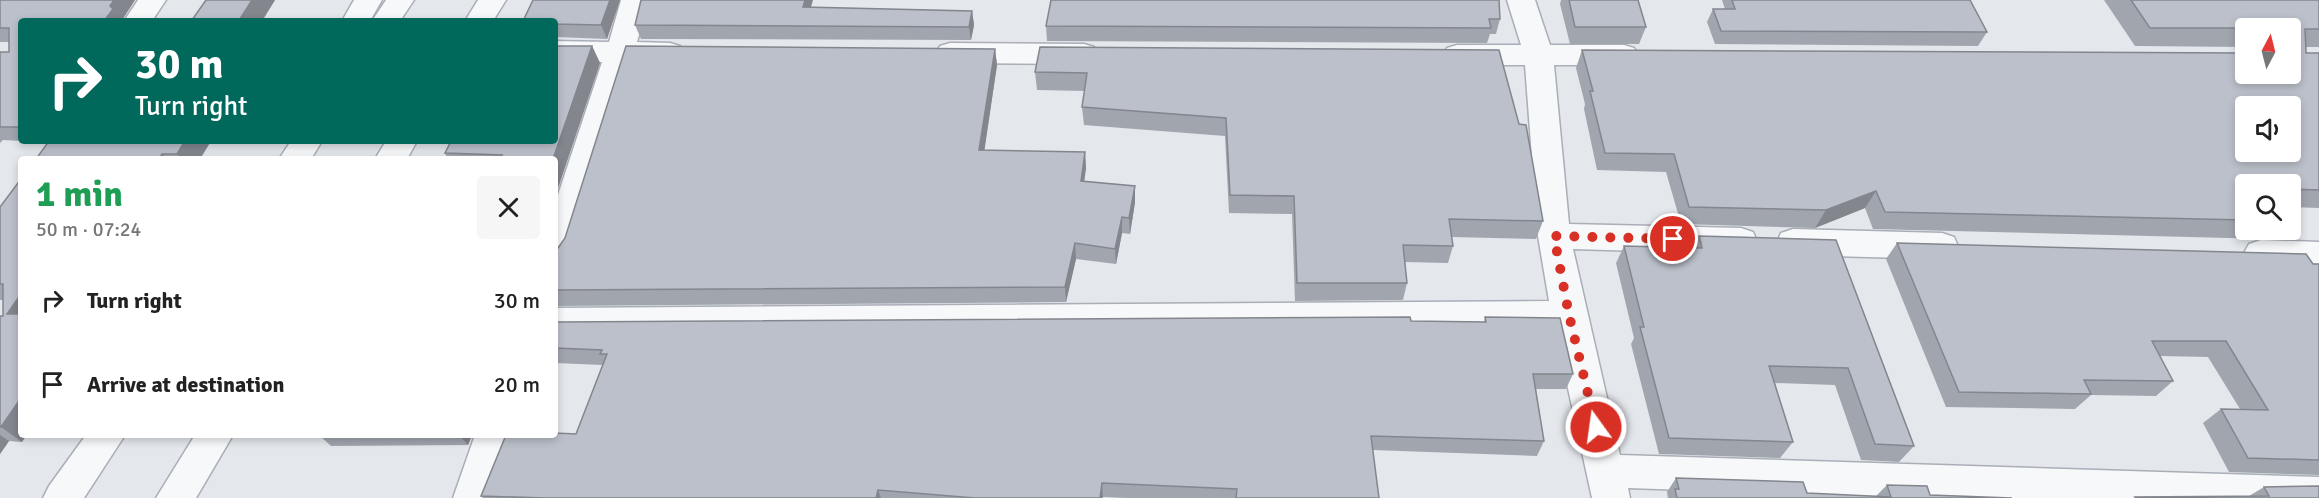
<!DOCTYPE html>
<meta charset="utf-8">
<style>
body{margin:0;font-family:Signika,sans-serif;background:#f6f6f6;color:#222;height:100vh;display:flex;flex-direction:column;font-size:22px;white-space:nowrap}
*{box-sizing:border-box;margin:0}
p{font-size:20px;color:#767676}
.icon{flex:none;width:33px;height:33px;fill:none;stroke:currentColor;stroke-width:2;stroke-linecap:round;stroke-linejoin:round}
.map{position:relative;flex:1;overflow:hidden}
.sheet{position:absolute;left:18px;top:156px;width:540px;height:282px;display:flex;flex-direction:column;background:#fff;border-radius:6px;box-shadow:0 3px 9px #0003}
.sheet>*{flex:none}
.hud{position:absolute;left:18px;top:18px;width:540px;height:126px;border-radius:6px;box-shadow:0 3px 9px #0003;background:#00695c;color:#fff;overflow:hidden}
.needle{width:39px;rotate:7deg}
.controls{position:absolute;left:2235px;top:18px;display:grid;gap:12px}
.controls a{display:grid;place-items:center;width:66px;height:66px;border-radius:6px;background:#fff;box-shadow:0 3px 9px #0003;font-size:30px}
.pin{position:absolute;display:grid;place-items:center;width:51px;height:51px;color:#fff;margin:-26px;border:3px solid #fff;border-radius:50%;box-shadow:0 2px 6px #0007}
.me{position:absolute;width:66px;margin:-33px;rotate:346deg;stroke-linejoin:round;filter:drop-shadow(0 0 4px #0008)}
.turn{display:flex;align-items:center;gap:21px;height:126px;padding:0 18px;font-size:27px}
.turn .icon{width:78px;height:78px;stroke-width:2.5}
.turn b{display:block;font-size:42px;line-height:51px}
.round{display:grid;place-items:center;flex:none;width:63px;height:63px;border-radius:6px;background:#f6f6f6}
.summary{display:flex;align-items:center;justify-content:space-between;height:102px;padding:0 18px}
h1{font-size:36px;font-weight:700;line-height:45px;color:#1e9e55}
ul{padding:0;list-style:none}
li{display:flex;align-items:center;gap:18px;height:84px;padding:0 18px}
li div{flex:1}
li b{display:block;font-size:22px}
li em{font-style:normal}
.map>svg:first-child{display:block}
.lines{fill:none;stroke-linecap:round;stroke-linejoin:round}
.minor-casing{stroke:#a9aeb7;stroke-width:3}
.minor{fill:#f7f8fa;fill-rule:evenodd}
.wall{fill:#a1a5ae}
.shaded-wall{fill:#83868d}
.building{fill:#bbc0ca;stroke:#83868d;stroke-width:1.5;fill-rule:evenodd}
.route{stroke:#d93025;stroke-width:10;stroke-dasharray:0 18}
</style>
<div class="map">
<svg width="2319" height="498" viewBox="0 0 2319 498">
<rect width="100%" height="100%" fill="#e4e7ec"/>
<g class="lines">
<defs>
<g id="minor">
<path d="M138 0H166L152 21H124Z"/>
<path d="M354 0H382L370 21H342Z"/>
<path d="M386 0H414L400 21H372Z"/>
<path d="M478 0H506L493 21H465Z"/>
<path d="M621 0H649L637 42 670 43 680 46 685 53 680 60 670 63 632 62 572 253 567 262 555 266V204L602 62 555 61V41L609 42Z"/>
<path d="M1507 0H1535L1550 45H1624L1634 48 1639 55 1634 62 1624 65H1554L1569 224 1741 228 1753 232 1757 241 1753 250 1741 254 1573 249 1620 455 2319 477V498H1918L1628 488 1630 498H1592L1555 329 555 336V308L1549 301 1538 236 1525 65H1457L1447 62 1442 55 1447 48 1457 45H1521Z"/>
<path d="M950 43 1084 44 1094 47 1099 54 1094 61 1084 64 950 63 940 60 935 53 940 46Z"/>
<path d="M291 141H322L311 159H279Z"/>
<path d="M386 141H417L407 159H375Z"/>
<path d="M1793 229 1942 233 1954 237 1958 246 1954 255 1942 259 1793 255 1781 251 1777 242 1781 233Z"/>
<path d="M2261 240 2319 242V268L2261 266 2249 262 2244 253 2249 244Z"/>
<path d="M86 435H125L84 498H43L49 486Z"/>
<path d="M195 435H233L196 498H156Z"/>
<path d="M475 435H511L491 498H453Z"/>
</g>
</defs>
<use href="#minor" class="minor-casing"/>
<use href="#minor" class="minor"/>
</g>
<g class="wall">
<path d="M0 0H135L122 20 123 21H21V141L3 140 0 143V52H9V42H0Z"/>
<path d="M275 0 262 21H193L192 20Z"/>
<path d="M533 0H620L607 39 555 37V21Z"/>
<path d="M1051 0 1500 19 1496 34H1490L1487 43 1047 41 1046 26Z"/>
<path d="M1561 0H1638L1646 27 1639 44H1570L1560 4Z"/>
<path d="M1722 0H1970L1987 32 1978 46 1715 44 1707 22 1713 9H1725Z"/>
<path d="M2104 0H2319V47H2306V53H2319V208L2290 207V184H2246V230H2278L2268 239 1873 229 1865 208 1815 228 1681 224 1666 172 1597 170 1584 109 1585 104 1576 68 1582 50 2246 74 2290 28H2246V47L2135 46Z"/>
<path d="M811 7 972 11 974 25 971 40 641 39 635 25Z"/>
<path d="M592 46 600 63 555 197V159H448L445 153 555 141Z"/>
<path d="M1040 47 1543 221 1536 239 1452 237 1453 246 1448 263 1405 262 1407 283 1403 300 1295 301 1292 214 1229 213 1225 136 1084 125 1082 107 1085 91 1037 90 1035 72Z"/>
<path d="M995 49 997 65 984 150 1085 152 1086 168 1084 181 1135 186V202L1130 234 1122 233 1116 264 1076 259 1066 302 555 306V249Z"/>
<path d="M211 141 200 159H36Z"/>
<path d="M0 207 22 442 9 441 0 454V316H3V300H0Z"/>
<path d="M1699 236 1836 240 1914 446 1899 462 1861 460 1835 385 1775 383 1793 442 1780 458 1659 454 1631 344 1634 338 1616 263 1624 246 1693 247Z"/>
<path d="M1897 243 2319 264V475L2229 472 2203 423 2221 409H2240L2208 357 2160 356 2173 381 2156 396 2091 395 2075 409 1946 407 1886 259Z"/>
<path d="M1485 317 1573 374 1566 389H1536L1544 441 1537 456 1373 450 1379 498H1126L1103 497V498H483L481 496 576 434 603 365 555 363V322L1411 321 1484 322Z"/>
<path d="M319 435H472L468 445 331 446Z"/>
<path d="M1676 478 1807 493 1876 496 1887 485 1930 495 2012 498H1668L1667 492Z"/>
<path d="M2264 487 2319 498H2134L2135 497 2249 496Z"/>
</g>
<g class="shaded-wall">
<path d="M114 0H135L122 20 123 21H104L110 6Z"/>
<path d="M252 0H275L262 21H241L240 19Z"/>
<path d="M610 0H620L607 39 601 25Z"/>
<path d="M805 0H813L807 21 803 7Z"/>
<path d="M972 11 974 25 971 40 969 27Z"/>
<path d="M592 46 600 63 555 197V159H553Z"/>
<path d="M995 49 997 65 982 167 979 150Z"/>
<path d="M185 141H211L200 159H182L177 154Z"/>
<path d="M1085 152 1086 168 1082 197 1081 181Z"/>
<path d="M162 154 167 159H159Z"/>
<path d="M1135 186V202L1130 234 1129 218Z"/>
<path d="M1876 191 1865 208 1815 228 1826 210Z"/>
<path d="M1122 217V233L1116 264 1115 249Z"/>
<path d="M1075 243 1076 259 1066 302 1065 287Z"/>
<path d="M21 294V325L7 314Z"/>
<path d="M21 398V435H27L22 442 1 427Z"/>
<path d="M0 435 9 441 0 454Z"/>
<path d="M459 435H472L468 445Z"/>
<path d="M1102 483 1103 498H1100Z"/>
<path d="M878 490 881 498H876Z"/>
</g>
<g class="building">
<path d="M0 0H114L110 6 113 9 104 21H21V127H0V52H9V28H0Z"/>
<path d="M206 0H252L240 19 192 20Z"/>
<path d="M533 0H610L601 25 555 24V21H523Z"/>
<path d="M641 0H805L803 7 972 11 969 27 635 25Z"/>
<path d="M1051 0H1499L1500 19H1489L1491 28 1046 26Z"/>
<path d="M1569 0H1638L1646 27H1575Z"/>
<path d="M1732 0H1970L1987 32 1721 31 1713 9H1735Z"/>
<path d="M2131 0H2319V29H2305L2306 53H2319V190L2290 189V184H2246V220L1885 212 1876 191 1826 210 1689 207 1674 154 1605 153 1590 91H1593L1582 50 2246 53V74H2290V28H2150ZM2246 106H2290V152H2246Z"/>
<path d="M555 46H592L553 159H500L502 155 445 153 451 141H555Z"/>
<path d="M626 46 995 49 979 150 1085 152 1081 181 1135 186 1129 218 1122 217 1115 249 1075 243 1065 287 555 290V249L558 248 565 238Z"/>
<path d="M1040 47 1499 50 1519 124 1526 125 1543 221 1449 219 1453 246 1403 245 1407 283H1297L1294 196 1230 195 1226 118 1082 107 1087 73 1035 72Z"/>
<path d="M49 141H185L177 154H162L159 159H36Z"/>
<path d="M21 179V294L7 314H21V398L1 427 0 426V316H3V284H0V207Z"/>
<path d="M1699 236 1836 240 1914 446 1875 444 1848 368 1769 366 1793 442 1669 438 1640 327H1644L1624 246 1702 248Z"/>
<path d="M1897 243 2306 254 2313 264H2319V460L2248 458 2221 409 2268 410 2226 341H2152L2173 381 2084 380 2091 394 1959 392Z"/>
<path d="M1410 317 1411 321 1486 322 1485 317 1560 318 1573 374H1533L1544 441 1371 436 1379 498H1236L1237 489 1102 483 1100 498H975L878 490 876 498H545L481 496 506 435H555V433L576 434 607 354H600L602 350 555 348V322Z"/>
<path d="M1676 478 1803 482 1807 493 1891 497 1887 485 1927 486 1930 495 2012 498H1677L1675 489H1679Z"/>
<path d="M2319 486V498H2136L2135 497 2269 496 2264 487Z"/>
</g>
<g class="lines">
<path class="route" d="M1596 427 1569 315 1554 236 1673 239"/>
</g>
</svg>
<div class="controls">
<a><svg class="needle" viewBox="-14 -14 28 28"><path d="M0-13l5 13h-10z" fill="#e53935"/><path d="M0 13l5-13h-10z" fill="#767676"/></svg></a>
<a><svg class="icon" aria-label="sound" viewBox="0 0 24 24"><path d="M4 9h4l5-4v14l-5-4H4zM17 9q2 3 0 6"/></svg></a>
<a><svg class="icon" aria-label="search" viewBox="0 0 24 24"><circle cx="10" cy="10" r="6"/><path d="M15 15l6 6"/></svg></a>
</div>
<div class="pin" style="left:1673px;top:239px;background:#d93025"><svg class="icon" aria-label="arrive" viewBox="0 0 24 24"><path d="M6 21V4h12l-3 4 3 4H6"/></svg></div>
<svg class="me" style="left:1596px;top:427px" viewBox="-20 -20 40 40"><circle r="17" fill="#d93025" stroke="#fff" stroke-width="3"/><path d="M0-11L8 9 0 5-8 9z" fill="#fff"/></svg>
<div class="hud">
<div class="turn"><svg class="icon" aria-label="right" viewBox="0 0 24 24"><path d="M7 20v-9h11M14 6l5 5-5 5"/></svg><div><b>30 m</b>Turn right</div></div>
</div>
<section class="sheet">
<div class="summary"><div><h1>1 min</h1><p>50 m · 07:24</p></div><a class="round"><svg class="icon" aria-label="close" viewBox="0 0 24 24"><path d="M6 6l12 12M18 6L6 18"/></svg></a></div>
<ul>
<li><svg class="icon" aria-label="right" viewBox="0 0 24 24"><path d="M7 20v-9h11M14 6l5 5-5 5"/></svg><div><b>Turn right</b></div><em>30 m</em></li>
<li><svg class="icon" aria-label="arrive" viewBox="0 0 24 24"><path d="M6 21V4h12l-3 4 3 4H6"/></svg><div><b>Arrive at destination</b></div><em>20 m</em></li>
</ul>
</section>
</div>
